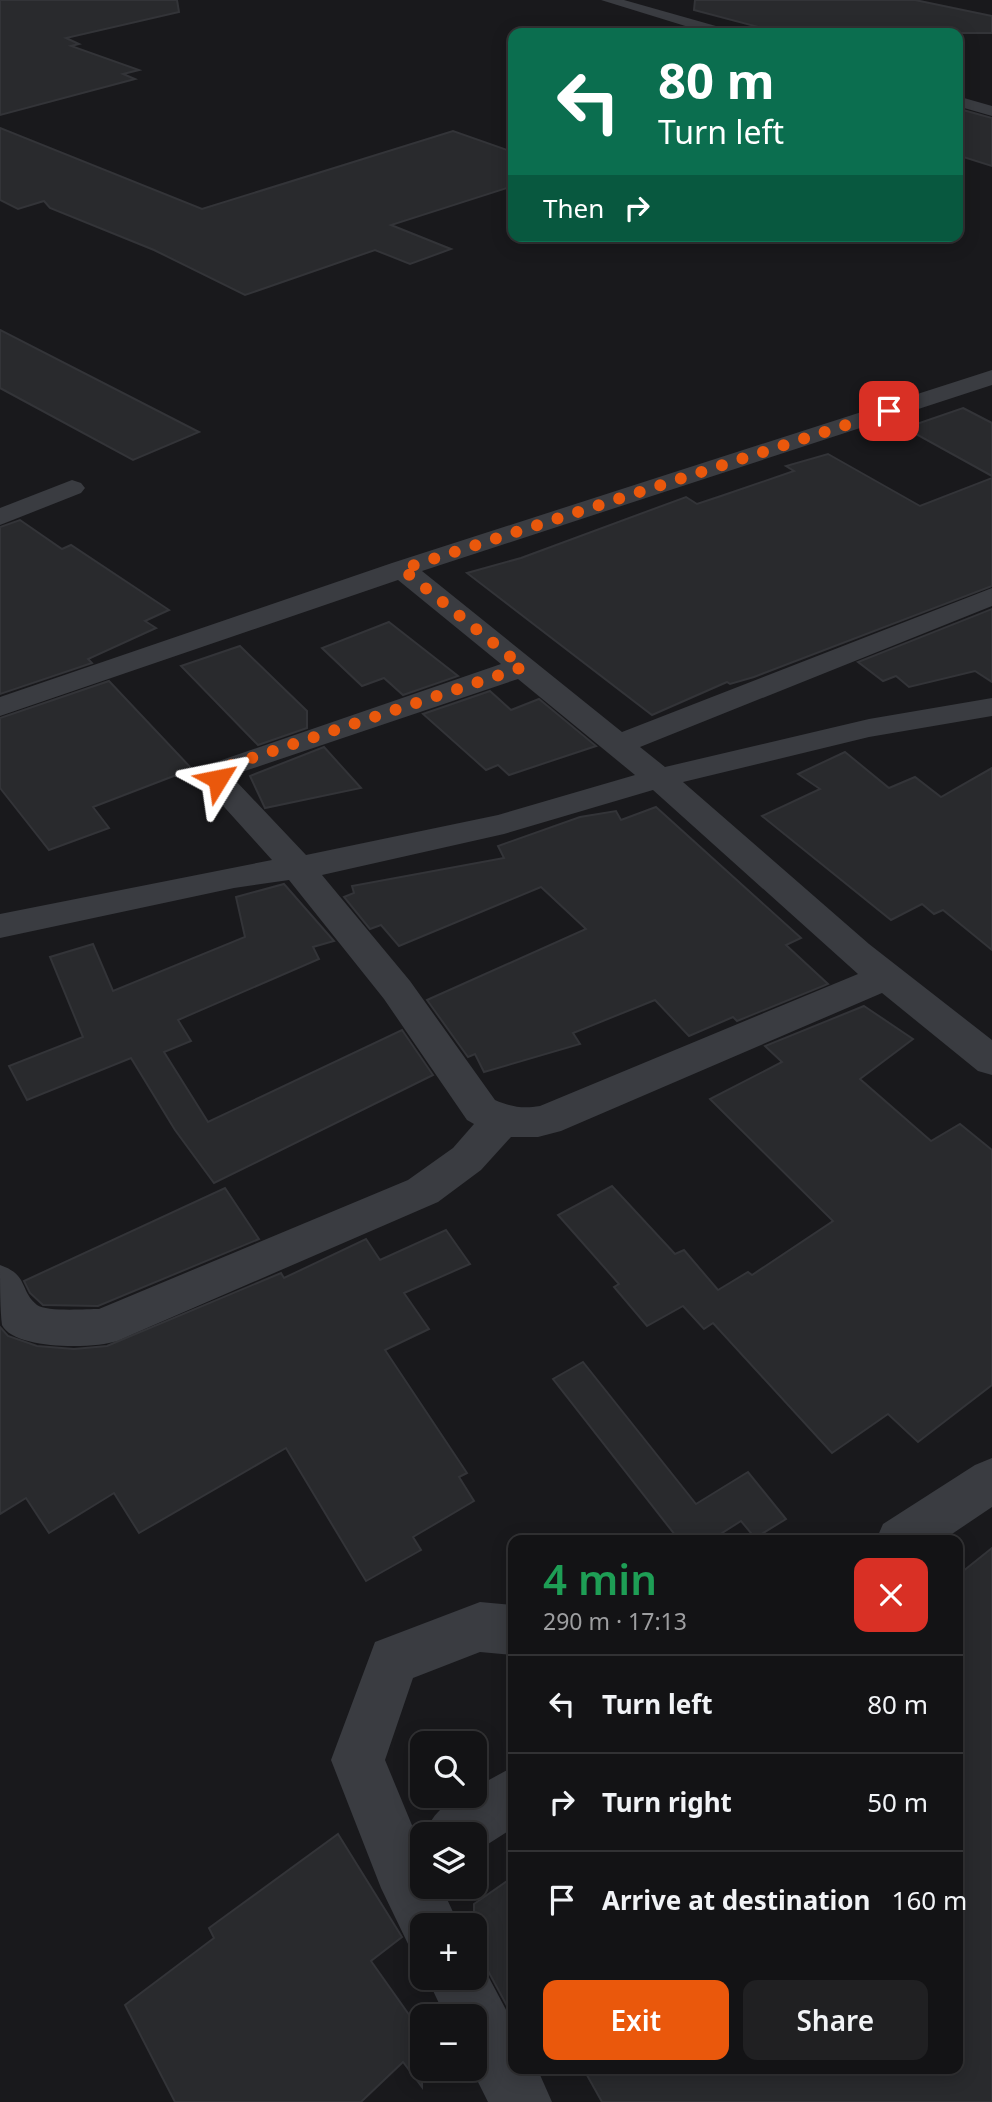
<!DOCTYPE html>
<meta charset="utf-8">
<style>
body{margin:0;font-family:"Noto Sans",sans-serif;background:#202022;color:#f1f3f6;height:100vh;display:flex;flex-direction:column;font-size:26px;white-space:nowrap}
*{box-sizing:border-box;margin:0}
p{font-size:23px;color:#9d9ea0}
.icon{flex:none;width:38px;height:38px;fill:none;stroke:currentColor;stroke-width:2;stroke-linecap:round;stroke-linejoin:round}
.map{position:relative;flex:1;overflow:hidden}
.details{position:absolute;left:508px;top:1535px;width:455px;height:539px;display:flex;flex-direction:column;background:#131315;border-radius:14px;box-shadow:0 4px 18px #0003,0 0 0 2px #323234}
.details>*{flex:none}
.top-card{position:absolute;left:508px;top:28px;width:455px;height:214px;border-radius:14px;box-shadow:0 4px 18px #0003,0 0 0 2px #323234;background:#0b6e4f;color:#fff;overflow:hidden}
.buttons{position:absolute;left:410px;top:1731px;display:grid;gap:14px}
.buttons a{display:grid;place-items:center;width:77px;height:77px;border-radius:14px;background:#131315;box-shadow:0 4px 18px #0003,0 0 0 2px #323234;font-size:35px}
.pin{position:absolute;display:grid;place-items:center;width:60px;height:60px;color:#fff;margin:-30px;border-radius:14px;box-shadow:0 4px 10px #0006}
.me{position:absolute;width:77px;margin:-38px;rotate:55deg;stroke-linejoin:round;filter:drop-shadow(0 0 5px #0008)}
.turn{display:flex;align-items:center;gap:24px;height:147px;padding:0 35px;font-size:32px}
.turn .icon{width:91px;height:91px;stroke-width:2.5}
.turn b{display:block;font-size:49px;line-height:60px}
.then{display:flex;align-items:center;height:66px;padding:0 35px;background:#0003;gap:14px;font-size:26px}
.round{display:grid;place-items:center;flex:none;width:74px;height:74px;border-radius:14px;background:#202022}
.summary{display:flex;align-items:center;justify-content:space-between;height:119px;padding:0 35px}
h1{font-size:42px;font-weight:600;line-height:52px;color:#1e9e55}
.button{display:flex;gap:14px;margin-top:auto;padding:14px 35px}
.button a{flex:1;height:80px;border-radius:14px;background:#ea580c;color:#fff;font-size:28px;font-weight:600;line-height:80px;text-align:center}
.button a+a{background:#202022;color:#f1f3f6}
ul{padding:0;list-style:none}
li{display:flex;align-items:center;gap:21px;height:98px;padding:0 35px;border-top:2px solid #323234}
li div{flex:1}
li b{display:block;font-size:26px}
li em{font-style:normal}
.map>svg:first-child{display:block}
.building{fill:#292a2d;stroke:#333438;stroke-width:2}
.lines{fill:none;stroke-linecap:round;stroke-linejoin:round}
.minor{fill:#3a3c41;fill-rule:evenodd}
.route{stroke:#ea580c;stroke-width:12;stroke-dasharray:0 21.6}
</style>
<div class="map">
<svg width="992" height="2102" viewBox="0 0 992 2102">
<rect width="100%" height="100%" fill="#19191c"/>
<g class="building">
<path d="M0 0H177L179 12 66 38 79 44 71 46 139 70 123 74 135 79 0 115Z"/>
<path d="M695 0H915L992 16V33H781L694 10Z"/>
<path d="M963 110 992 118V166L957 155V113Z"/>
<path d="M0 128 202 209 453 131 513 152V186L391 225 451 249 410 264 375 250 245 295 154 250 50 208 44 201 18 209 0 200Z"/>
<path d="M0 330 199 432 133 460 0 388Z"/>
<path d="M963 408 992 423V476L905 428Z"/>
<path d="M828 454 920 506 992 478V586L754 677 730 684 727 682 652 715 467 573 521 558 686 497 697 504 721 496 794 471 786 466Z"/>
<path d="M20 520 62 549 71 545 169 610 145 621 156 628 88 659 92 663 0 694V527Z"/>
<path d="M992 609V682L975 671 909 687 896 676 883 681 858 662Z"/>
<path d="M389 622 444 665 458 676 403 695 384 678 362 686 322 648Z"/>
<path d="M240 646 307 711V728L258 745 181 666Z"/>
<path d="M109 681 192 769 93 807 109 828 49 850 0 788V718Z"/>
<path d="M490 691 511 710 539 699 596 746 509 775 498 765 486 770 423 714Z"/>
<path d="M324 747 361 788 265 808 250 776Z"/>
<path d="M845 752 889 788 915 777 941 797 992 768V950L943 910 934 914 922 904 891 920 762 816 820 789 798 774Z"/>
<path d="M656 807 801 938 786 945 828 984 737 1021 733 1017 689 1036 655 1000 573 1033 580 1044 484 1072 475 1054 468 1057 427 1000 586 929 541 887 399 946 381 925 370 929 344 897 354 893 352 886 504 858 498 846 580 817 616 811 621 820Z"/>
<path d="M284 884 334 941 313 947 319 959 178 1020 191 1041 164 1052 208 1122 402 1030 433 1075 214 1183 175 1130 131 1058 27 1100 9 1066 83 1037 50 957 93 944 113 991 245 937 236 897Z"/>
<path d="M864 1006 913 1039 860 1079 931 1141 960 1124 992 1150V1385L918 1442 888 1414 832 1453 713 1323 704 1329 683 1306 647 1326 614 1287 619 1284 558 1215 612 1186 675 1254 684 1250 718 1290 748 1272 752 1275 833 1221 710 1099 782 1062 765 1046Z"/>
<path d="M225 1188 259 1239 98 1306 43 1305 30 1293 24 1281Z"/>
<path d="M446 1230 470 1264 404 1293 429 1329 385 1350 467 1473 459 1477 474 1501 413 1537 421 1550 366 1581 286 1448 139 1533 114 1493 49 1533 26 1498 0 1514V1327L8 1336 37 1346 74 1349 107 1346 281 1273 284 1278 366 1239 380 1260Z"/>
<path d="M583 1362 696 1504 748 1472 786 1519 755 1538 741 1521 711 1540H679L553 1379Z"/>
<path d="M992 1548V2102H602L583 2068H957V1576Z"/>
<path d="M338 1834 402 1937 371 1961 422 2033V2087L403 2062 361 2102H175L125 2005 214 1938 209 1928Z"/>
<path d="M513 1877V2017L480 1956 474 1953V1904Z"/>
</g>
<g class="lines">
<g class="minor">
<path d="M601 0H624L730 30 732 33H708Z"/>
<path d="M957 96 992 106V116L957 106Z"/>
<path d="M992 370V385L422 571 622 732 992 588V606L640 747 665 767 869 719 992 698V716L869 737 683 782 869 944 992 1040V1075L978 1071 882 993 561 1131 538 1137H511L481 1170 438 1202 117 1341C94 1349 14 1350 2 1325 0 1310 0 1282 0 1265 29 1275 19 1290 37 1305 46 1312 86 1309 99 1309L408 1180 453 1148 474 1124 467 1120 384 999 289 880 234 888 0 938V914L272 860 207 788 202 779 210 764 501 664 398 580 0 716V697L392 563ZM518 679 635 775 498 815 306 855 234 779 242 772ZM653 790 858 974 540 1106C523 1109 511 1107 495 1100L410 981 322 875 504 834Z"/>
<path d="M72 480 81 483 85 488 81 493 0 525V508Z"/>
<path d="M992 1458V1507L943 1540H876L883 1524 975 1465Z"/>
<path d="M480 1602 513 1605V1655L480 1652 413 1678 385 1760 414 1830 422 1827 427 1829C435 1810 453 1796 474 1796V1788L513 1767V1828L474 1853V1834H422V1886H441L459 1925H422V1951L409 1946 381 1888 331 1760 375 1642Z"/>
<path d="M474 1955 478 1957 513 2023V2068H537L552 2102H488L471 2068H474V2016H445L427 1978H474Z"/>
</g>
</g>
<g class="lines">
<path class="route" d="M218 779 220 771 231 765 523 667 402 569 889 411"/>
</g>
</svg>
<div class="buttons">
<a><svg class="icon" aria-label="search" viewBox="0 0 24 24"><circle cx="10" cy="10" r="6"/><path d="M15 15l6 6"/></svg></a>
<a><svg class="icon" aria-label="layers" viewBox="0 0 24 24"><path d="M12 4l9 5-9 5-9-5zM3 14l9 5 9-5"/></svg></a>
<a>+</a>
<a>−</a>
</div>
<div class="pin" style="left:889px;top:411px;background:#d93025"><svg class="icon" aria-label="arrive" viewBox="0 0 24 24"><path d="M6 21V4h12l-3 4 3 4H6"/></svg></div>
<svg class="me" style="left:218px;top:779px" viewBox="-20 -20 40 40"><path d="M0-17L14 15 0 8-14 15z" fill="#ea580c" stroke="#fff" stroke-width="4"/></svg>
<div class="top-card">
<div class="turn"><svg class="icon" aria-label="left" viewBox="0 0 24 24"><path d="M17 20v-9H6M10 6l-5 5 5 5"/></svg><div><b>80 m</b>Turn left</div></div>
<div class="then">Then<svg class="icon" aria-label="right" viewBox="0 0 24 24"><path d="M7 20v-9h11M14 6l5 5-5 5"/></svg></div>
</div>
<section class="details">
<div class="summary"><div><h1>4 min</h1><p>290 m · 17:13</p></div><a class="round" style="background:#d93025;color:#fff"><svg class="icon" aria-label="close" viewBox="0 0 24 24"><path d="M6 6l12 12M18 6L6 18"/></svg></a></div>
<ul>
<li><svg class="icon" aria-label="left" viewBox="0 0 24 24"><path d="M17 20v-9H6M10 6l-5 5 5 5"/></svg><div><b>Turn left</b></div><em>80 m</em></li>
<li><svg class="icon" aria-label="right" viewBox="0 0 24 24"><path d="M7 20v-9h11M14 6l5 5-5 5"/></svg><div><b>Turn right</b></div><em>50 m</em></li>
<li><svg class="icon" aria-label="arrive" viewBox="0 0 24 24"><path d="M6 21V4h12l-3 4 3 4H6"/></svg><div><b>Arrive at destination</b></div><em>160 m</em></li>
</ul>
<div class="button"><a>Exit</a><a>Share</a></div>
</section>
</div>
